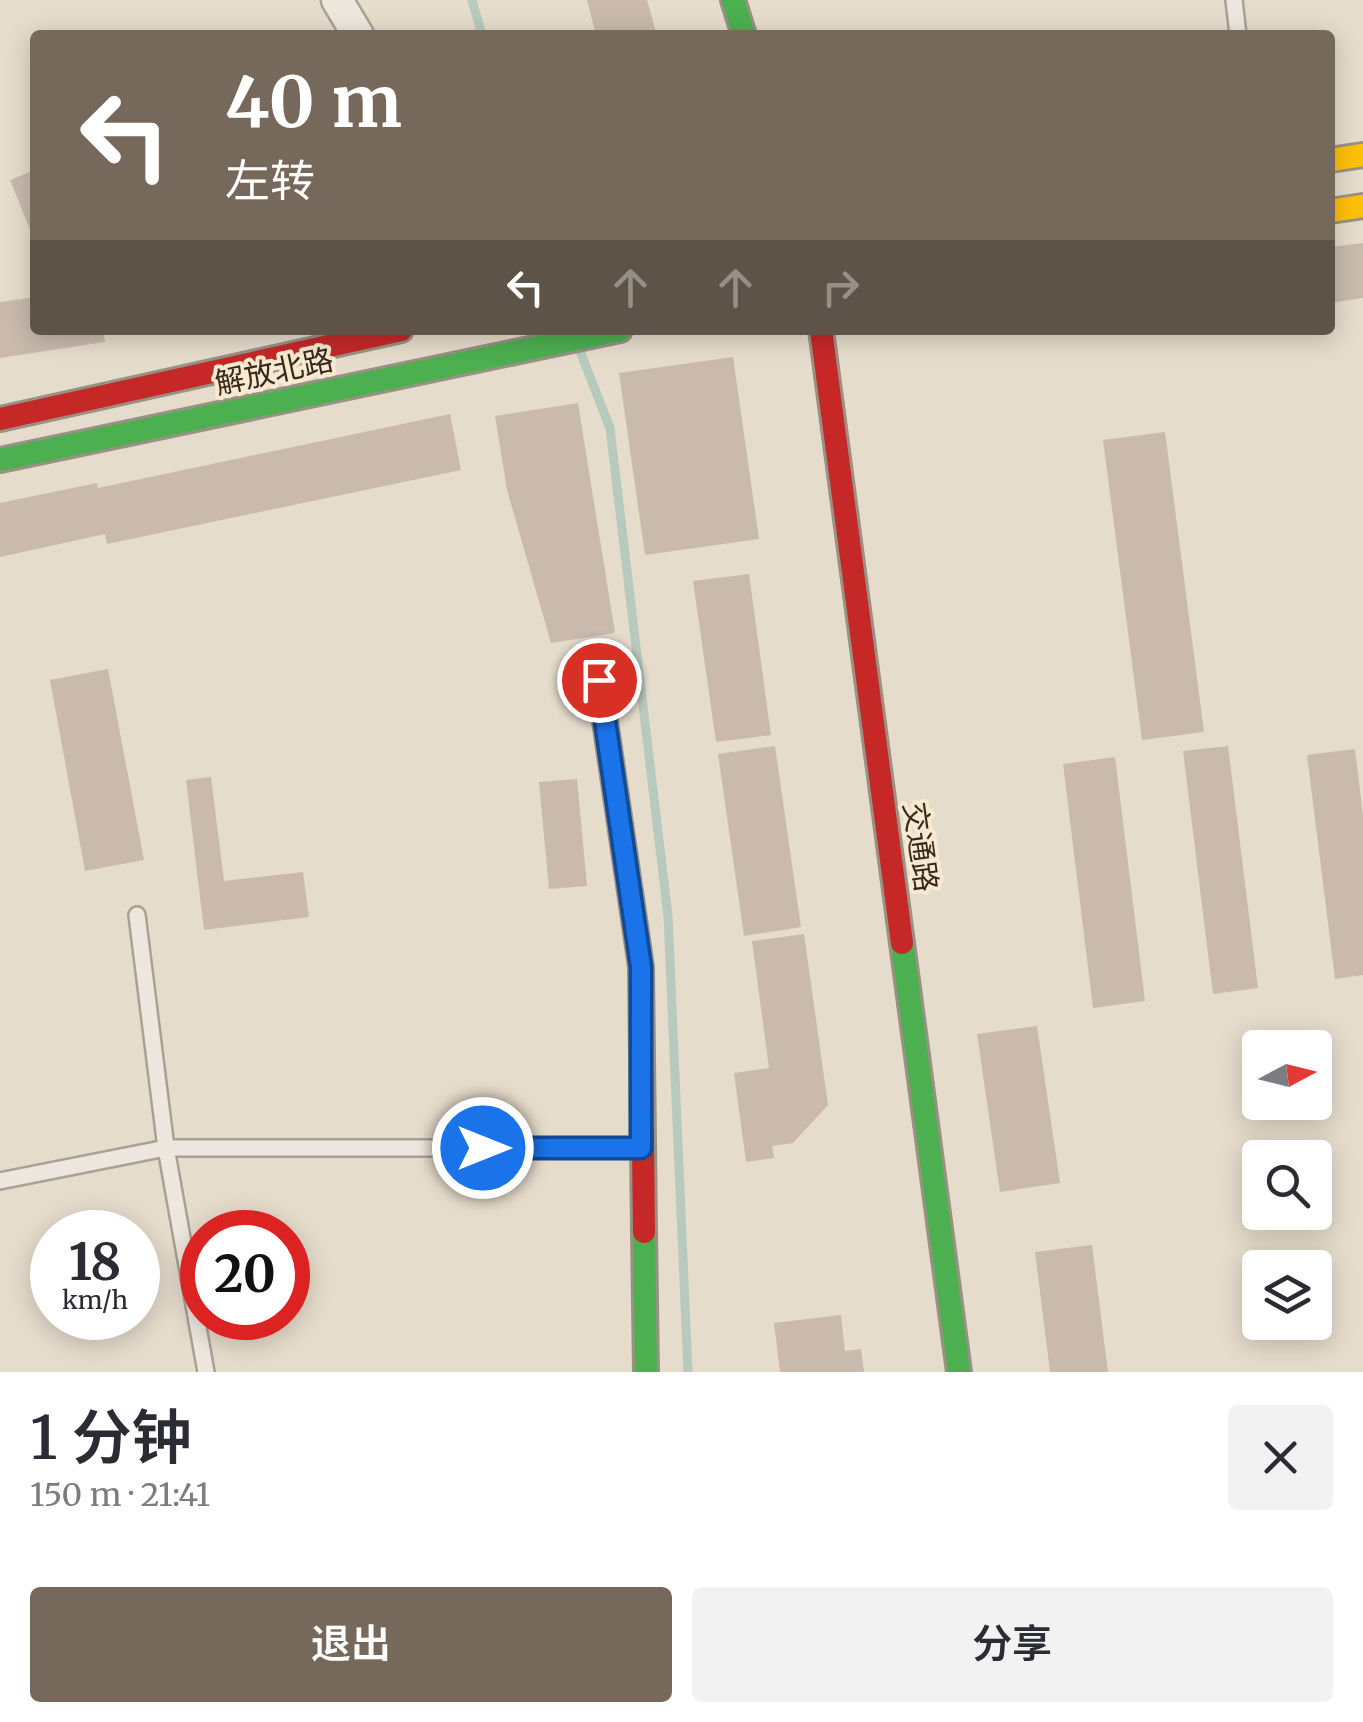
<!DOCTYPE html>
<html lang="zh">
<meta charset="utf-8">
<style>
body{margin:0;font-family:Merriweather,"Noto Sans SC",serif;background:#f2f2f3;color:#2b2b33;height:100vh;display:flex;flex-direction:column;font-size:38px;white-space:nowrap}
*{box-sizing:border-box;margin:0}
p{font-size:32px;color:#7c7c81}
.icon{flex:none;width:55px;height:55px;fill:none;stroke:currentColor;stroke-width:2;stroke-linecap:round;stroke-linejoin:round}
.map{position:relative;height:1372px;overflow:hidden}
.drawer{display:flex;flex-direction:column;background:#fff;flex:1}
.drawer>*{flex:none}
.banner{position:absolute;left:30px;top:30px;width:1305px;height:305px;border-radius:10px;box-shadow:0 5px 25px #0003;background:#76685a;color:#fff;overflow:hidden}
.needle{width:65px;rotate:83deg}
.buttons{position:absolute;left:1242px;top:1030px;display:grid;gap:20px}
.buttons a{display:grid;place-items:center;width:90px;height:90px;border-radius:10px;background:#fff;box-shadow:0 5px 25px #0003;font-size:50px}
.speed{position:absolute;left:30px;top:1210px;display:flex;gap:20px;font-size:50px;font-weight:700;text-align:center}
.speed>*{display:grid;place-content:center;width:130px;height:130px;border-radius:50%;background:#fff;box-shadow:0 5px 25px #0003;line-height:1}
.speed small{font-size:25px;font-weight:400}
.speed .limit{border:15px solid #d22;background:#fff;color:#111}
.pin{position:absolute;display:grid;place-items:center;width:85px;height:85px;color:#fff;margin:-42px;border:5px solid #fff;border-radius:50%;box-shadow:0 2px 10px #0007}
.me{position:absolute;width:110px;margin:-55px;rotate:90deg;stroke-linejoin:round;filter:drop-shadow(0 0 8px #0008)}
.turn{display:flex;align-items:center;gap:35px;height:210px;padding:0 30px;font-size:45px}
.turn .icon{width:130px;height:130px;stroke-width:2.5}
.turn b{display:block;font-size:70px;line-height:85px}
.lanes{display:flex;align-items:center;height:95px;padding:0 30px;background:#0003;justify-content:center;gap:50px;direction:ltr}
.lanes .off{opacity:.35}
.round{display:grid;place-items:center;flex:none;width:105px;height:105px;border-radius:10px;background:#f2f2f3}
.head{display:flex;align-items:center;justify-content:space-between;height:170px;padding:0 30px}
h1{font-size:60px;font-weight:600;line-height:75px}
.cta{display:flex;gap:20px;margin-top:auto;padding:20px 30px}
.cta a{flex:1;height:115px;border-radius:10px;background:#76685a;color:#fff;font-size:40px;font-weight:600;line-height:115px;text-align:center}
.cta a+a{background:#f2f2f3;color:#2b2b33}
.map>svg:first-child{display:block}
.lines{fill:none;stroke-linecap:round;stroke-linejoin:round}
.stream{stroke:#b8cabd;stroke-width:9}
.building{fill:#c9baad}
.lane-casing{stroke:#aaa195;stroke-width:20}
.street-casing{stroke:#aaa195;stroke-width:35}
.fast-casing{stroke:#9a9185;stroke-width:28}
.slow-casing{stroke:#9a9185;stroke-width:28}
.jam-casing{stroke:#9a9185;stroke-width:28}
.lane{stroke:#ede7dd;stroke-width:15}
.street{stroke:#ede7dd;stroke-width:30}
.fast{stroke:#4caf50;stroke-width:22}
.slow{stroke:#ffc107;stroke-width:22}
.jam{stroke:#c62828;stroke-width:22}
.route-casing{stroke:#114b97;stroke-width:25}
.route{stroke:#1a73e8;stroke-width:18}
.labels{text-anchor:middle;stroke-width:8;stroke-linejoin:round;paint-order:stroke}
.street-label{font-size:30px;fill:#39291d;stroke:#f7ead1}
</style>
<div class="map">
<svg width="1363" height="1372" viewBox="0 0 1363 1372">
<rect width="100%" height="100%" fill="#e6dccc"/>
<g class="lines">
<g class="stream">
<path d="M472 0 482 35"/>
<path d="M580 351 610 428 668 916 688 1372"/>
</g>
</g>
<g class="building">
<path d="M587 0H647L657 35H596Z"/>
<path d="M35 170V242L10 180Z"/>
<path d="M1363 243V298L1330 303V247Z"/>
<path d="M35 297V330H103L105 342 0 358V302Z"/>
<path d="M733 357 759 539 645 555 619 373Z"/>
<path d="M578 403 615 633 551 643 507 490 495 416Z"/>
<path d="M450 414 461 470 107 544 105 534 0 557V503L97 483 98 488Z"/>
<path d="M1165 432 1204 732 1142 740 1103 440Z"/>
<path d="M749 574 771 735 716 742 693 581Z"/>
<path d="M108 669 144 860 85 871 50 680Z"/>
<path d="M775 746 801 927 744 936 718 754Z"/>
<path d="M1228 746 1258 988 1213 994 1183 751Z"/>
<path d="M1355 749 1363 816V975L1335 979 1307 755Z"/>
<path d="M1115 757 1145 1001 1093 1008 1063 764Z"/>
<path d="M211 777 224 881 303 872 309 917 204 930 186 780Z"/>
<path d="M577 779 587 886 549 889 539 782Z"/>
<path d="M804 934 828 1105 793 1143 772 1146 774 1158 746 1162 734 1073 769 1068 752 941Z"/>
<path d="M1037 1026 1060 1183 1000 1192 977 1034Z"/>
<path d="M1092 1245 1108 1372H1050L1035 1252Z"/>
<path d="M841 1315 845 1351 861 1349 864 1372H780L774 1323Z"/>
</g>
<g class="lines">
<defs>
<g id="lane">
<path d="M1234 0 1238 35"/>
<path d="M137 915 166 1148 206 1372"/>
<path d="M0 1181 166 1148H641"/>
</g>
<path id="street" d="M337 0 358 35"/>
<g id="fast">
<path d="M733 0 744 35"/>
<path d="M0 460 620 330"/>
<path d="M902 943 959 1372"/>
<path d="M644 1232 646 1372"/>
</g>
<g id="slow">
<path d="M1330 160 1363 155"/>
<path d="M1330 211 1363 206"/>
</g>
<g id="jam">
<path d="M821 330 902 943"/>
<path d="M0 419 401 330"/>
<path d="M599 680 641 967 644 1232"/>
</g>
</defs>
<use href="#lane" class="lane-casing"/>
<use href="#street" class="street-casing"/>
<use href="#fast" class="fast-casing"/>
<use href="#slow" class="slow-casing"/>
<use href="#jam" class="jam-casing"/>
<use href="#lane" class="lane"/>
<use href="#street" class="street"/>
<use href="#fast" class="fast"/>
<use href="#slow" class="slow"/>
<use href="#jam" class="jam"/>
</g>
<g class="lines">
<defs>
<path id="route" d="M483 1148H641V967L599 680"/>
</defs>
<use href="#route" class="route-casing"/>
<use href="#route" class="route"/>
</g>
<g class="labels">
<g class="street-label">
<text transform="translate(274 372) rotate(-12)" y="10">解放北路</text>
<text transform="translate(920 847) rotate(82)" y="10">交通路</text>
</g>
</g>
</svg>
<div class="buttons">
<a><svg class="needle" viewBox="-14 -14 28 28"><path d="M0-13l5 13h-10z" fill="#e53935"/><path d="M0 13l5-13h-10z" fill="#7c7c81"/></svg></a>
<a><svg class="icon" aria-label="search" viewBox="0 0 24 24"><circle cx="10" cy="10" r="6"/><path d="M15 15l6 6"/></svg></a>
<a><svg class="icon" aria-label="layers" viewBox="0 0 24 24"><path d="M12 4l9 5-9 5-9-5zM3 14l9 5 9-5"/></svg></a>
</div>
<div class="speed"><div>18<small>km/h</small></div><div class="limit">20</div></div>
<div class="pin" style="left:599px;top:680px;background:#d93025"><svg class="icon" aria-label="arrive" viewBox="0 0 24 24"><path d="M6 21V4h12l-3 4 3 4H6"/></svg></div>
<svg class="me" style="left:483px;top:1148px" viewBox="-20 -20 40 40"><circle r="17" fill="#1a73e8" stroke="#fff" stroke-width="3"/><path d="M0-11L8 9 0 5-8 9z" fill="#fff"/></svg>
<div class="banner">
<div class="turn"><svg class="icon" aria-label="left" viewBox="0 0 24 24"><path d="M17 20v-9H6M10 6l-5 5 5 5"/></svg><div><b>40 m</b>左转</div></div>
<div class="lanes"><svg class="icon" aria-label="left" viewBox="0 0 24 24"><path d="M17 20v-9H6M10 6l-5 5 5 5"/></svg><svg class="icon off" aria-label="ahead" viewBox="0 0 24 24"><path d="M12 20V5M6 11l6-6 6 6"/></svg><svg class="icon off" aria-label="ahead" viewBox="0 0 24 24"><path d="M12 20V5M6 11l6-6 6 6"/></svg><svg class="icon off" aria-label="right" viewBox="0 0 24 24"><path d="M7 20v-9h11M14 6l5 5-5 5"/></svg></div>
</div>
</div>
<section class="drawer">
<div class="head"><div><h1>1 分钟</h1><p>150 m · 21:41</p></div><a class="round"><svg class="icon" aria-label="close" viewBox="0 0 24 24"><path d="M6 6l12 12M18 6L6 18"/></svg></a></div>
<div class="cta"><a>退出</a><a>分享</a></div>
</section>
